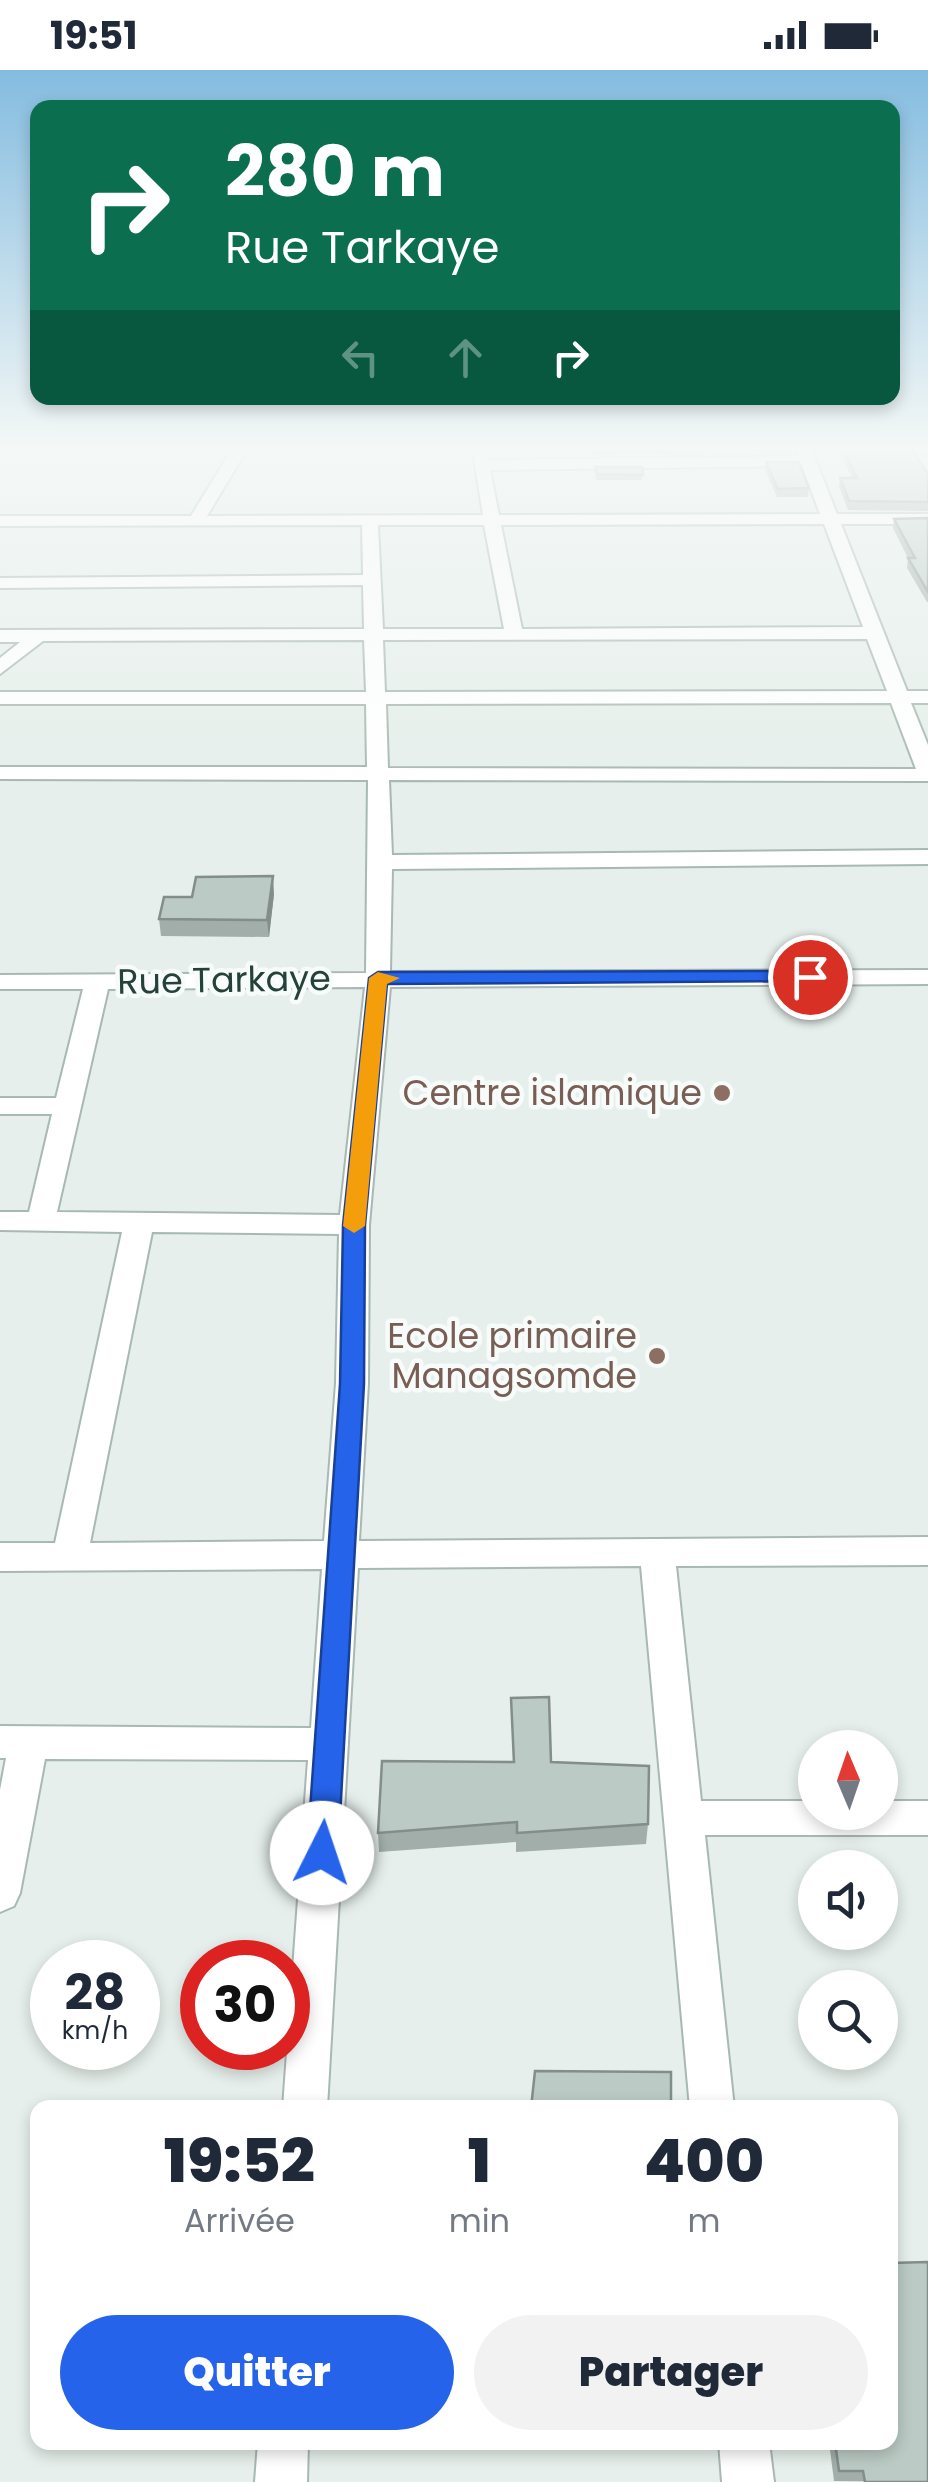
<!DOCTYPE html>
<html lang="fr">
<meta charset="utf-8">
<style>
body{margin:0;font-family:Poppins,sans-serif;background:#f2f2f3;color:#1f2937;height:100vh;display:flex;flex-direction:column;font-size:38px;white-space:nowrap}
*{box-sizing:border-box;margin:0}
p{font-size:32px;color:#747a83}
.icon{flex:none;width:55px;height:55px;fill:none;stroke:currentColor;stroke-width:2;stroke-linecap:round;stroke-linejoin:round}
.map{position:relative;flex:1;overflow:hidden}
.details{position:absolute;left:30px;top:2030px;width:868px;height:350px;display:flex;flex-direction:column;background:#fff;border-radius:20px;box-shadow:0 5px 15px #0003}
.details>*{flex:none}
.guide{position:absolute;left:30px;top:30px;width:870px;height:305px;border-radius:20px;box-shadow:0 5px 15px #0003;background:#0b6e4f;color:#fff;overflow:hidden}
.needle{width:65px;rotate:358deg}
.tools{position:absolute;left:798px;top:1660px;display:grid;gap:20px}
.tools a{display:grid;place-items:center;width:100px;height:100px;border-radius:50%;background:#fff;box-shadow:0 5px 15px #0003;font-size:50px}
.speed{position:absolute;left:30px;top:1870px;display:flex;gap:20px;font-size:50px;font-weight:700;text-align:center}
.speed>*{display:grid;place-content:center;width:130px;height:130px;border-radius:50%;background:#fff;box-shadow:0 5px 15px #0003;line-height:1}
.speed small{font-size:25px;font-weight:400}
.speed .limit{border:15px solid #d22;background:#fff;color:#111}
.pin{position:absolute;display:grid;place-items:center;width:85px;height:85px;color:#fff;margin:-42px;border:5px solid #fff;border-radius:50%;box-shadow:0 2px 10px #0007}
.me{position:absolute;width:110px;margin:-55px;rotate:4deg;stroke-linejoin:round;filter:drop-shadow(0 0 8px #0008)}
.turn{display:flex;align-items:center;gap:35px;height:210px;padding:0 30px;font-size:45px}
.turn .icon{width:130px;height:130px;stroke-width:2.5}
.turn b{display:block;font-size:70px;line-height:85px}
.lanes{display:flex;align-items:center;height:95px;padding:0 30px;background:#0003;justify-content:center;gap:50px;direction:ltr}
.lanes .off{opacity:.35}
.eta{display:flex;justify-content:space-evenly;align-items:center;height:170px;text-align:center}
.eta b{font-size:60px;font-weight:800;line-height:70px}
.primary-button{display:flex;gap:20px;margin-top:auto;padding:20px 30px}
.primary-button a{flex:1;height:115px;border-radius:60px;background:#2563eb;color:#fff;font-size:40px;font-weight:800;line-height:115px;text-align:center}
.primary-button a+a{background:#f2f2f3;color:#1f2937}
.status{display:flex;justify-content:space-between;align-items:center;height:70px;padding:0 50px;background:#fff;direction:ltr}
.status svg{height:28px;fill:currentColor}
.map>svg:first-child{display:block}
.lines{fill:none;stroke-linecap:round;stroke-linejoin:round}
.minor-casing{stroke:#a8b8b2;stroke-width:4}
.minor{fill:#fff;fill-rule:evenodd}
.wall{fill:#a1aea9}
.shaded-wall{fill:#838d89}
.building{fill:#bbcac4;stroke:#838d89;stroke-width:2.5}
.route{fill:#2563eb;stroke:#184099;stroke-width:2.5}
.slow{fill:#f59e0b}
.education-dot{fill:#8d6e63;stroke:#f7fbf9;stroke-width:4}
.labels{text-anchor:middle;stroke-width:9;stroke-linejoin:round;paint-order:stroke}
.street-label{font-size:35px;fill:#24423a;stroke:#f7fbf9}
.education-label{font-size:35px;fill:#785e54;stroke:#f7fbf9;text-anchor:end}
</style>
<div class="status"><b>19:51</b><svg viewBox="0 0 49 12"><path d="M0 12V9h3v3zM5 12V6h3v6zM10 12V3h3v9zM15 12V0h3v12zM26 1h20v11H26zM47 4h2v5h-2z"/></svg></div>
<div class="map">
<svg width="928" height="2412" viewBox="0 0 928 2412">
<rect width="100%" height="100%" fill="#e6efeb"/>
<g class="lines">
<defs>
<g id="minor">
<path d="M234 376H249L207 446 483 445 472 376H484L488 390 798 386 794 376H810L837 444H928V454H841L907 621H928V633H911L928 675V711L389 710 392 785 928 780V794L392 799 390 902 928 900V914L390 917 369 1155 368 1313 359 1471 928 1467V1495L676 1496 701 1731H815V1742H880V1731H928V1765H705L734 2038H690L641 1496 358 1498 327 2038H283L308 1690 45 1689 20 1823 14 1836 0 1842V1720L6 1688H0V1656L311 1658 322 1499 0 1501V1473H55L122 1162 0 1160V1142H29L52 1044H0V1028H56L83 919H0V905L366 903 368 710 0 709V697H367L366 634H0V622H366L364 570 43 571 0 604V588L20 572H0V560L364 559 363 515 0 518V508L363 505 362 455 0 456V446H191ZM802 396 820 444 499 445 490 400ZM824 454 863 557 522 559 501 455ZM378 455H484L504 559H383ZM867 569 887 621 385 622 383 570ZM891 633 916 699 388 698 386 634ZM365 917 340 1145 57 1142 108 919ZM152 1162 339 1164 336 1313 324 1471 90 1473Z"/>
<path d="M918 376H928V386L923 384Z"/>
<path d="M258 2372H308L307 2412H255Z"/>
<path d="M719 2372H769L774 2412H722Z"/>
</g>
</defs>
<use href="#minor" class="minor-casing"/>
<use href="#minor" class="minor"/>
</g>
<g class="wall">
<path d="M590 376H714L713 383 591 385Z"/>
<path d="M755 376H792L791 382 758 383Z"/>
<path d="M837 376H910L928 404V441L848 440 839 417 840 408H852Z"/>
<path d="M766 392 809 418 808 427H777L765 400Z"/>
<path d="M595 397H642V410H596Z"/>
<path d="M928 448V532H927L907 498 908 488 893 458 894 449Z"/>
<path d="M274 824 269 867 161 866 159 849Z"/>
<path d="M511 1628 551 1692 648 1754 646 1774 516 1782V1772L379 1782 378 1763 513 1692Z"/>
<path d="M829 2372H890L928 2412 834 2411Z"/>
</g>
<path class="shaded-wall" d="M273 806 274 824 269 867 267 850Z"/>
<g class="building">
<path d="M591 376H714L592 378Z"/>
<path d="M842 376H910L928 404V432L849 431 840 408H857Z"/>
<path d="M766 392H799L809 418 778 419Z"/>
<path d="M595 397H642L643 405 597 404Z"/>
<path d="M928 448V522L908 488H915L894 449Z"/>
<path d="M273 806 267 850 159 849 164 827H192L196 807Z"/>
<path d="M549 1627 551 1692 649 1696 648 1754 517 1763V1752L378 1763 382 1691 514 1692 511 1628Z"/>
<path d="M535 2001 671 2002V2038H531Z"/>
<path d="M928 2192V2412H865L863 2401H839L835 2372H890V2193Z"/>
</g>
<linearGradient id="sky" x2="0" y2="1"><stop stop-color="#84bce0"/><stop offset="0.53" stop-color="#f4f8f6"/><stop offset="1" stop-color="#f4f8f6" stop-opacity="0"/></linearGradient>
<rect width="928" height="714" fill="url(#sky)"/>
<path class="route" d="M810 901 820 907 817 911 387 914 365 1155 364 1314 338 1783 333 1793 322 1797 312 1793 307 1783 340 1314 343 1155 369 908 378 902Z"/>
<path class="slow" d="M378 902 400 908 387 914 365 1156 354 1163 343 1156 369 908Z"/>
<g class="education-dot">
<circle cx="722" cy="1023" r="10"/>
<circle cx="657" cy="1286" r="10"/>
</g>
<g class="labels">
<g class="street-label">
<text transform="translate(224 910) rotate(-1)" y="12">Rue Tarkaye</text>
</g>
<g class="education-label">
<text x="702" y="1035">Centre islamique</text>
<text x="637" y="1278">Ecole primaire<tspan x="637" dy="40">Managsomde</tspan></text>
</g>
</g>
</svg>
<div class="tools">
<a><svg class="needle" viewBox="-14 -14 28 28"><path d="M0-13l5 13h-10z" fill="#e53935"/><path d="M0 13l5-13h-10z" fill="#747a83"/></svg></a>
<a><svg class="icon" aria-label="sound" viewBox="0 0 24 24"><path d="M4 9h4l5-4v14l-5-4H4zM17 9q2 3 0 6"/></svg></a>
<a><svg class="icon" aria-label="search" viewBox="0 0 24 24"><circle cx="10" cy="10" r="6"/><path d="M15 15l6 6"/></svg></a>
</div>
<div class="speed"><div>28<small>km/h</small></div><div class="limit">30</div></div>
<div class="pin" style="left:810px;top:907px;background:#d93025"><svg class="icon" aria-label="arrive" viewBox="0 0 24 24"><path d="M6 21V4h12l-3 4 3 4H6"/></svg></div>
<svg class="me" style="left:322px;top:1783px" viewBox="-20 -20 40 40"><circle r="19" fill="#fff"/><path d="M0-13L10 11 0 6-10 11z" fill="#2563eb"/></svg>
<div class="guide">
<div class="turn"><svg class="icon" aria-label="right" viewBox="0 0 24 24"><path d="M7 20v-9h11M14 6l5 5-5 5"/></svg><div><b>280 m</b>Rue Tarkaye</div></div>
<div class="lanes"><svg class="icon off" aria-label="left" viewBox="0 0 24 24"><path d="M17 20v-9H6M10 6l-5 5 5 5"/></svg><svg class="icon off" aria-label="ahead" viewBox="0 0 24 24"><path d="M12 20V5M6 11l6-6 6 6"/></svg><svg class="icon" aria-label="right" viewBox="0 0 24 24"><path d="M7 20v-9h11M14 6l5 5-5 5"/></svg></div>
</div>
<section class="details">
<div class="eta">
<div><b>19:52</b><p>Arrivée</p></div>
<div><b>1</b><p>min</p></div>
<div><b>400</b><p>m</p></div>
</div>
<div class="primary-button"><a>Quitter</a><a>Partager</a></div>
</section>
</div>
